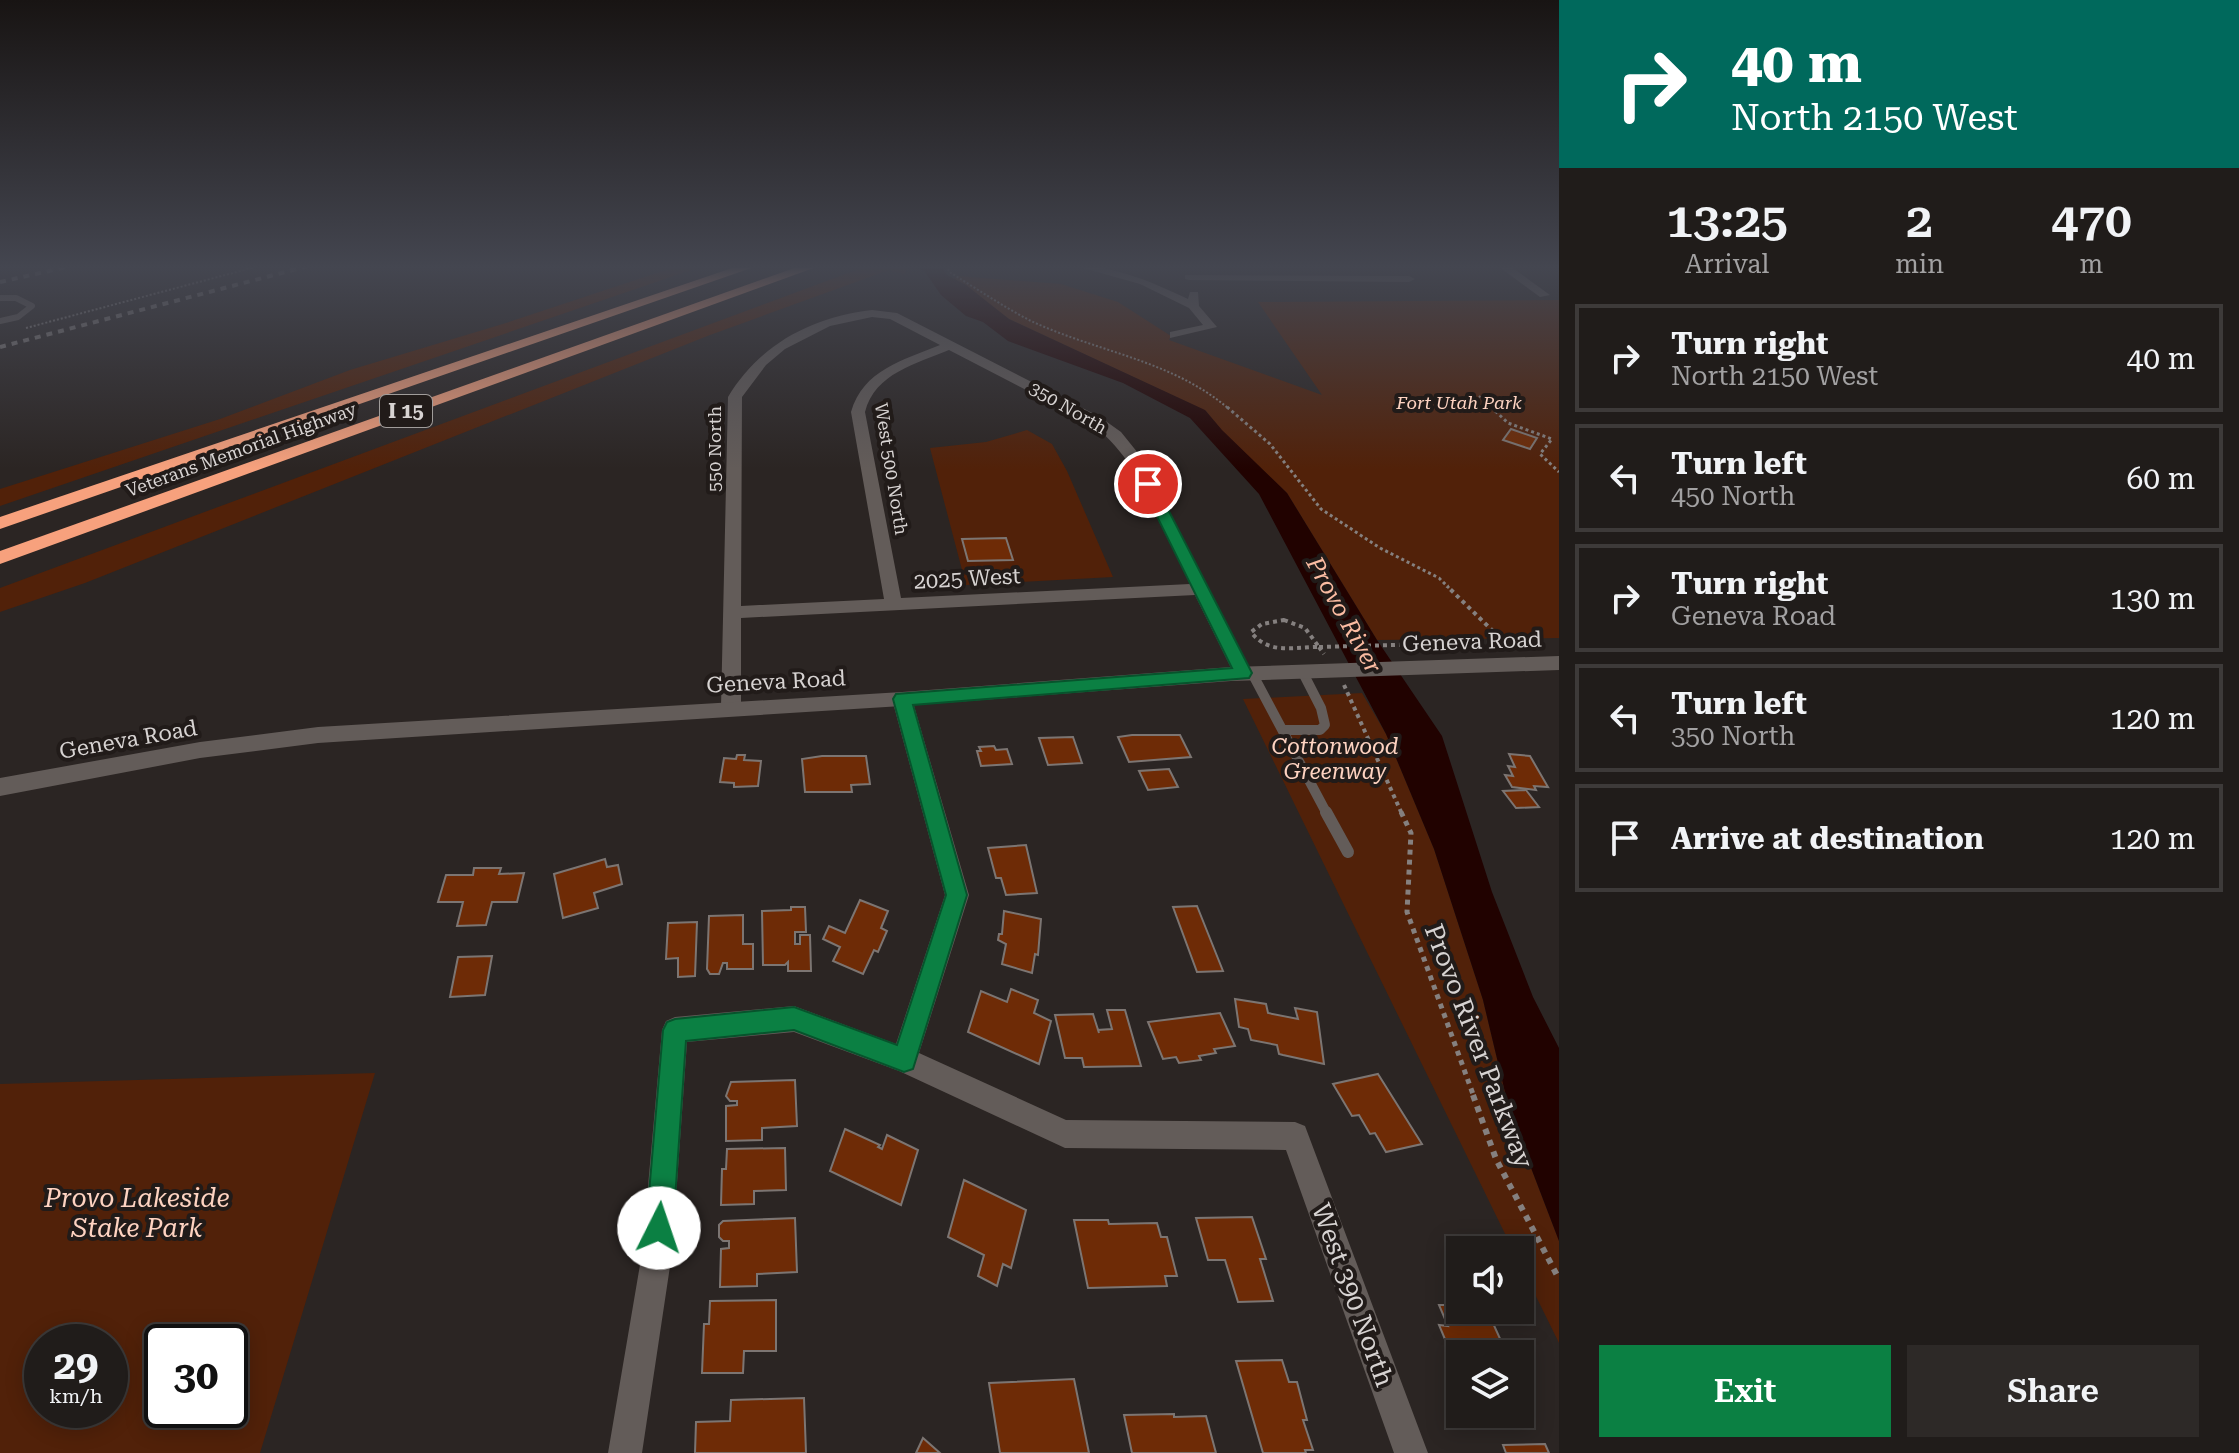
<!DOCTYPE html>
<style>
body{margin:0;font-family:"Roboto Serif",serif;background:#2d2927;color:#f1f3f6;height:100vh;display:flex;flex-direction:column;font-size:30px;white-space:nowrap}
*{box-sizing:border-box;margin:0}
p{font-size:26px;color:#a2a1a2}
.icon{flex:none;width:44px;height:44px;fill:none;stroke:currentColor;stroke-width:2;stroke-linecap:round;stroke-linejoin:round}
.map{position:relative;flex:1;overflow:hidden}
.details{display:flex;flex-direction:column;background:#201c1a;width:680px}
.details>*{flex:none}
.top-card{background:#00695c;color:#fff;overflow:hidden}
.fabs{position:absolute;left:1446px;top:1236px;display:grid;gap:16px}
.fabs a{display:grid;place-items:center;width:88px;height:88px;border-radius:0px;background:#201c1a;box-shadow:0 4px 20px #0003,0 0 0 2px #3d3a39;font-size:40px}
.speed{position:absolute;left:24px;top:1324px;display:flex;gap:16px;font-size:40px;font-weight:700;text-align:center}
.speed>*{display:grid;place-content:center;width:104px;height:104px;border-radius:50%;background:#201c1a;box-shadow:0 4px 20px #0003,0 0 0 2px #3d3a39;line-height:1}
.speed small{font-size:20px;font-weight:400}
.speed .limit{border:4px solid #111;border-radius:12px;background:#fff;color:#111}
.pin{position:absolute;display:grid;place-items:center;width:68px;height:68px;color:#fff;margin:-34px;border:4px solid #fff;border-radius:50%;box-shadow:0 2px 8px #0007}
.me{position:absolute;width:88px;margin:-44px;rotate:4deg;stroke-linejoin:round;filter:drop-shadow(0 0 6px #0008)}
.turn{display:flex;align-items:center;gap:28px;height:168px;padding:0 40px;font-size:36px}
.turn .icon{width:104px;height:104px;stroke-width:2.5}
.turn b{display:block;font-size:56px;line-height:68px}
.eta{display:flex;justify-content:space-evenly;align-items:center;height:136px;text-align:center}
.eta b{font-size:48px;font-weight:600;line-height:56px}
.cta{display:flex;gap:16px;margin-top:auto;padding:16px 40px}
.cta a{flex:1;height:92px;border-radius:0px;background:#0b8043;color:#fff;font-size:32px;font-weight:600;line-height:92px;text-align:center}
.cta a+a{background:#2d2927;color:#f1f3f6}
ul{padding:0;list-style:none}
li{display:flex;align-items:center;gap:24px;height:108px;margin:0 16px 12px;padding:0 24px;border:4px solid #3d3a39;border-radius:0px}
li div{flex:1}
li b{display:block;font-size:30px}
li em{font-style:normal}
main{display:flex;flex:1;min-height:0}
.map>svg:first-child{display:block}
.green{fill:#512109;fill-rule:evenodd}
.water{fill:#210200}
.building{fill:#6e2b06;stroke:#7c7572;stroke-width:2}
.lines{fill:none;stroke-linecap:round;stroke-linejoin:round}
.path-far4{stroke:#85807f;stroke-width:2;stroke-dasharray:2 2;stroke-linecap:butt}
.path-far3{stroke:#85807f;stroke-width:3;stroke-dasharray:3 3;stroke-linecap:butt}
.path-far2{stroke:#85807f;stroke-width:4;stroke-dasharray:4 4;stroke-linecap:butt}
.path-far1{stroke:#85807f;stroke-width:5;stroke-dasharray:5 5;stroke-linecap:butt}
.path{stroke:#85807f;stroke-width:6;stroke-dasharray:6 6;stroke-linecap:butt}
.lane-far2{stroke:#635c59;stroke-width:6}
.lane-far1{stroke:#635c59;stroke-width:10}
.lane{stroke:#635c59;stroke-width:12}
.street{fill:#635c59;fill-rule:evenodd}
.secondary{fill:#635c59;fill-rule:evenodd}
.highway{fill:#f7a17d;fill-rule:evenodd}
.rail{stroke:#817c7a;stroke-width:4;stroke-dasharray:6 6;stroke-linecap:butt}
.route{fill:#0b8043;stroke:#07532c;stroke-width:2}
.labels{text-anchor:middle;stroke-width:8;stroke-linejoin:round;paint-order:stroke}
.far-park-label{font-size:18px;font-style:italic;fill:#fed3c1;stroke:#211b19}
.far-street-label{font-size:18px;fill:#d7d3d2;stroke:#211b19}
.shield{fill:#211b19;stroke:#a09c9a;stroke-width:2}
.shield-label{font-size:20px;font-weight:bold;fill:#d7d3d2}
.street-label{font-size:22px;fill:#d7d3d2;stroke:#211b19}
.park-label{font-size:22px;font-style:italic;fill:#fed3c1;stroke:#211b19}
.water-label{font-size:24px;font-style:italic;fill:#fbbca2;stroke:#211b19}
.near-street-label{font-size:26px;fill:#d7d3d2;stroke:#211b19}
.near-park-label{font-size:26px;font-style:italic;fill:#fed3c1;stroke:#211b19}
</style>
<main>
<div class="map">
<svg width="1559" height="1453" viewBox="0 0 1559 1453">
<rect width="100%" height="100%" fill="#2b2523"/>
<g class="green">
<path d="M678 266H703L0 506V489L220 419 350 370 506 323Z"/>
<path d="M867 266 909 267 904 274 889 270 710 335 85 583 0 612V588Z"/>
<path d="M958 276 1061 284 1118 302 1171 336 1169 340 1322 395 1258 302 1559 300V638L1377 640 1287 493 1221 430 1206 411 1009 319 954 279Z"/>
<path d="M1027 430 1052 444 1067 471 1113 577 966 585 930 448 986 442Z"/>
<path d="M1362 693 1386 734 1434 849 1483 1000 1510 1113 1559 1241V1343L1520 1264V1250H1513L1243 699Z"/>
<path d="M375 1073 260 1453H0V1084ZM42 1342H110V1410H42ZM162 1342H230V1410H162Z"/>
</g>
<path class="water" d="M915 266H941L947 275 966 285 1009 319 1205 410 1222 430 1287 493 1377 640 1442 736 1492 892 1533 997 1559 1048V1241L1510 1113 1483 1000 1434 849 1386 734 1259 494 1190 418 1123 383 1008 341 983 322 966 316 941 295 925 272Z"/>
<g class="building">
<path d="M1511 429 1537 438 1530 449 1503 440Z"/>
<path d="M1006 538 1013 560 968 561 962 539Z"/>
<path d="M1132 735H1180L1191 757 1129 762 1118 737Z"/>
<path d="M1073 737 1082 763 1048 765 1039 738Z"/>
<path d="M994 746 996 750 1007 749 1012 764 981 766 977 751H981L979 747Z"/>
<path d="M1509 754 1530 756 1548 787 1534 786 1536 790 1512 787 1505 775 1513 776 1508 766 1515 767Z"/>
<path d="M737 755H745L744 760 761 761 758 786 734 787V783L720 782 724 758 736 759Z"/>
<path d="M822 756H866L870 784 851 785 852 792H805L802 759Z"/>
<path d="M1169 769 1178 787 1148 790 1139 771Z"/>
<path d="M1526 790 1539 807 1516 808 1503 791Z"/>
<path d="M1026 845 1037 893 1006 895 1001 878H996L988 848Z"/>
<path d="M605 859 607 867 618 865 622 884 594 893 598 908 563 918 554 874Z"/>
<path d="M474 868H501L499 874 524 873 517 902H492L486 925 457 926 463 902H438L446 875H473Z"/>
<path d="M860 900 888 911 881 928 887 931 878 952 874 950 863 974 833 961 840 947 823 939 829 926 845 933Z"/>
<path d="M1197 906 1223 971 1197 972 1173 907Z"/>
<path d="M791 907H805L806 932H795V944H800V935H810L811 971H788V962L785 965H763L762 911 791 910Z"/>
<path d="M1004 911 1041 919 1038 955 1035 954 1032 973 1002 964 1006 944 998 940 999 934H1002Z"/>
<path d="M743 915V944H753V969H727V963H723L719 974H710L707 969 709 916Z"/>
<path d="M697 922 695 976 678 977V958L666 959 668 923Z"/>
<path d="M492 956 485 995 450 997 458 957Z"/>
<path d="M1011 989 1038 1000 1034 1013 1051 1021 1039 1064 968 1032 981 991 1007 1002Z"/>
<path d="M1235 999 1266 1004 1268 1013 1298 1019 1295 1008 1317 1012 1324 1064 1283 1055 1279 1054 1277 1045 1251 1040 1248 1029 1239 1027Z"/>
<path d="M1107 1010H1125L1141 1066 1084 1067 1082 1058H1065L1055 1015 1093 1014 1099 1033 1098 1030 1112 1029Z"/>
<path d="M1220 1013 1235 1046 1214 1049 1216 1053 1199 1056 1201 1060 1179 1063 1176 1057 1163 1059 1148 1022Z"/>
<path d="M1378 1074 1422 1144 1386 1152 1375 1133 1370 1134 1359 1115 1352 1116 1333 1084Z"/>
<path d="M795 1080 797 1126 762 1128V1140L726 1141V1106L737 1105V1101H730L726 1096 731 1082Z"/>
<path d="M845 1129 880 1145 878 1147 882 1149 887 1135 918 1150 901 1205 830 1171Z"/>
<path d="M785 1148 786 1190 754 1191V1204L721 1205 722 1169H726L727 1149Z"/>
<path d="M964 1180 1026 1210 1011 1268 1003 1264 997 1286 978 1276 984 1255 948 1237Z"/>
<path d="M1252 1217 1266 1259H1260L1273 1301 1238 1302 1225 1260H1208L1196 1218Z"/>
<path d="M795 1218 797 1272 757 1274V1286L720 1287 721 1249 729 1248V1241H723L719 1237V1225L723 1221Z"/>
<path d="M1074 1220H1108L1109 1224 1157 1223 1161 1237H1167L1177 1276H1165L1167 1286 1088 1288Z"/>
<path d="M776 1300V1351H744L743 1373H702L704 1324H709L710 1301Z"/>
<path d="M1439 1305H1460V1310H1487L1507 1354H1460V1375L1439 1325 1448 1326Z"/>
<path d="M1282 1360 1289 1382H1297L1307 1420H1303L1313 1450H1305L1306 1453H1263L1236 1361Z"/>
<path d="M1074 1379 1089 1453H1000L989 1383Z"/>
<path d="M804 1398 806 1453H695L696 1422 730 1421 731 1400Z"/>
<path d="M1174 1414V1417L1206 1416 1216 1453H1132L1124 1415Z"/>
<path d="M923 1438 940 1453H916Z"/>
<path d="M1545 1444 1549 1453H1506L1503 1445Z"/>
</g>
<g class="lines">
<g class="path-far4">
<path d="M945 266 951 273C977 289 1004 307 1031 321 1097 352 1172 360 1229 409"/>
<path d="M26 328 259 266"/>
<path d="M1479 396 1493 409"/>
</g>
<g class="path-far3">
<path d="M1227 407 1270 444 1321 509 1380 548 1439 578 1449 588"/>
<path d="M1491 407 1508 423 1552 439 1540 454 1559 472"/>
</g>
<g class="path-far2">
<path d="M1284 620 1305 628 1319 647C1292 647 1269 655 1251 632L1262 624Z"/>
<path d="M1319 647 1324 654"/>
<path d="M1319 647 1504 642 1447 586"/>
<path d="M1344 685 1402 814"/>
</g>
<path class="path-far1" d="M1401 812 1411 833 1407 912 1474 1097"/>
<path class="path" d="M1473 1095 1496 1159 1559 1279"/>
<path class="lane-far2" d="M0 298H16L32 306 18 317 0 321"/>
<g class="lane-far1">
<path d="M1252 673 1327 814"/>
<path d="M1283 730H1320L1325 725 1321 708 1302 671"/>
</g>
<path class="lane" d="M1326 812 1348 852"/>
<g class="street">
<path d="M1076 266C1116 266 1152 282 1188 299L1190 292H1198L1199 306 1217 327 1170 338V332L1203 325 1189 308 1140 284Z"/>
<path d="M1498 266H1510L1550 295 1540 297Z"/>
<path d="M1185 275 1409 276 1415 279 1409 282 1189 280 1185 279Z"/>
<path d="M872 310 897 313 1100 417 1121 432 1142 458 1252 673 1250 678H1236L1195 595 741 618V707L738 712H724L721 707 728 397C760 344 812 317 872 310ZM872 317 890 319 940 345C903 360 863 370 851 412L884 599 741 606 742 397 766 365 785 349 830 326ZM949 350 1090 423C1141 460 1162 528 1190 584L901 598 865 412C875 373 916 364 949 350Z"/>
<path d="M902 692 909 694 912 699 969 895 919 1053 1066 1120 1295 1122 1305 1126 1428 1453H1394L1286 1150 1065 1148 899 1071 794 1032 687 1042 672 1253 642 1453H608L642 1253 662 1030 666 1021 675 1017 794 1006 896 1044 945 895 892 699 895 694Z"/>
</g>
<path class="secondary" d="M1559 656V670L1231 681 902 706 318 743 200 758 0 796V778L200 742 318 727 902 692 1231 667Z"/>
<g class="highway">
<path d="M738 266H757L0 529V517Z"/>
<path d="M800 266H819L0 564V551Z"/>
</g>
<g class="rail">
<path d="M0 282 71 266"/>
<path d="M0 347 308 266"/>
</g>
</g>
<linearGradient id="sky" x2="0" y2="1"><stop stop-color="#181413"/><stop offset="0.57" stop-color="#444650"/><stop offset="1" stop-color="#444650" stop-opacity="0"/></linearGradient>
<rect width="1559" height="469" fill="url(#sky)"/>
<path class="route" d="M1148 480 1155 484 1252 673 1249 678 913 705 967 895 913 1069 904 1072 794 1030 686 1041 673 1228 669 1237 659 1241 650 1237 646 1228 663 1030 667 1022 675 1019 794 1007 897 1045 946 895 893 699 896 694 1232 668 1141 484Z"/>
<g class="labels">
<g class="far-park-label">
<text x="1459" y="409">Fort Utah Park</text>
</g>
<g class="far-street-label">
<text transform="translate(1068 408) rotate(30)" y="6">350 North</text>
<text transform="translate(715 449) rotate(-90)" y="6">550 North</text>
<text transform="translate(241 450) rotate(-20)" y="6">Veterans Memorial Highway</text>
<text transform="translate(891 469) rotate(81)" y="6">West 500 North</text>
</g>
<rect class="shield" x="380" y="395" width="52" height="32" rx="6"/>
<g class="shield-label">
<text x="406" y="418">I 15</text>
</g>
<g class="street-label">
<text transform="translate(967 578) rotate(-3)" y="8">2025 West</text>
<text transform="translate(1472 641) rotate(-2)" y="8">Geneva Road</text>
<text transform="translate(776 681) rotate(-3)" y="8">Geneva Road</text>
<text transform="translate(128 739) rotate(-10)" y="8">Geneva Road</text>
</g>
<g class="park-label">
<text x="1335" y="754">Cottonwood<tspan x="1335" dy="25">Greenway</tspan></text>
</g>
<g class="water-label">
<text transform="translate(1344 615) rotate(61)" y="8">Provo River</text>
</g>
<g class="near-street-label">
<text transform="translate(1479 1046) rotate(69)" y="9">Provo River Parkway</text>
<text transform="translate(1353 1295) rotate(70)" y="9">West 390 North</text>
</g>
<g class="near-park-label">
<text x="137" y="1207">Provo Lakeside<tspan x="137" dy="30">Stake Park</tspan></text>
</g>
</g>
</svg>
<div class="fabs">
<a><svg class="icon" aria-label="sound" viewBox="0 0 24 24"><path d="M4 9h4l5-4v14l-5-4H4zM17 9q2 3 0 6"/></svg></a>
<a><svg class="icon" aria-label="layers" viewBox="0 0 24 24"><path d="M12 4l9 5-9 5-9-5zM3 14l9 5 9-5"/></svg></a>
</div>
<div class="speed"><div>29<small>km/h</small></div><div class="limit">30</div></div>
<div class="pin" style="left:1148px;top:484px;background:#d93025"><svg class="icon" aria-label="arrive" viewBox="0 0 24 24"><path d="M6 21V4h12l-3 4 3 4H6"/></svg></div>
<svg class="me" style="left:659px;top:1228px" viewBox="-20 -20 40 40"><circle r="19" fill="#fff"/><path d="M0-13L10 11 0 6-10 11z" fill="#0b8043"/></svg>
</div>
<section class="details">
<div class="top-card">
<div class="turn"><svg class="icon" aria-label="right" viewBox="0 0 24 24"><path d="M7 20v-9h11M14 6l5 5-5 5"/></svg><div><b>40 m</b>North 2150 West</div></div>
</div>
<div class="eta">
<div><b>13:25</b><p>Arrival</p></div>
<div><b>2</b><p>min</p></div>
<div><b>470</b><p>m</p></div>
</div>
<ul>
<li><svg class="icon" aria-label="right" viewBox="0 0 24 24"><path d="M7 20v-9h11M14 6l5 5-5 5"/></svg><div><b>Turn right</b><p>North 2150 West</p></div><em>40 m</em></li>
<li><svg class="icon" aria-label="left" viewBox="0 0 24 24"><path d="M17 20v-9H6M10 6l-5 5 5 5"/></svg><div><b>Turn left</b><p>450 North</p></div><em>60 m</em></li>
<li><svg class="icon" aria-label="right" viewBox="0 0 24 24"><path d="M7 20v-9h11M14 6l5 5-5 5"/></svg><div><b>Turn right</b><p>Geneva Road</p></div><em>130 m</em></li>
<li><svg class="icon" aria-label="left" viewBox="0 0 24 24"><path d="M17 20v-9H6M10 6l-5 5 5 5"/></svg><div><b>Turn left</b><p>350 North</p></div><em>120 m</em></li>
<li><svg class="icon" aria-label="arrive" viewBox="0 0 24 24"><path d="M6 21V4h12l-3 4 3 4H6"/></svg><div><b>Arrive at destination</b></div><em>120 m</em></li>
</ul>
<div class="cta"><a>Exit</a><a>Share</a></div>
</section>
</main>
